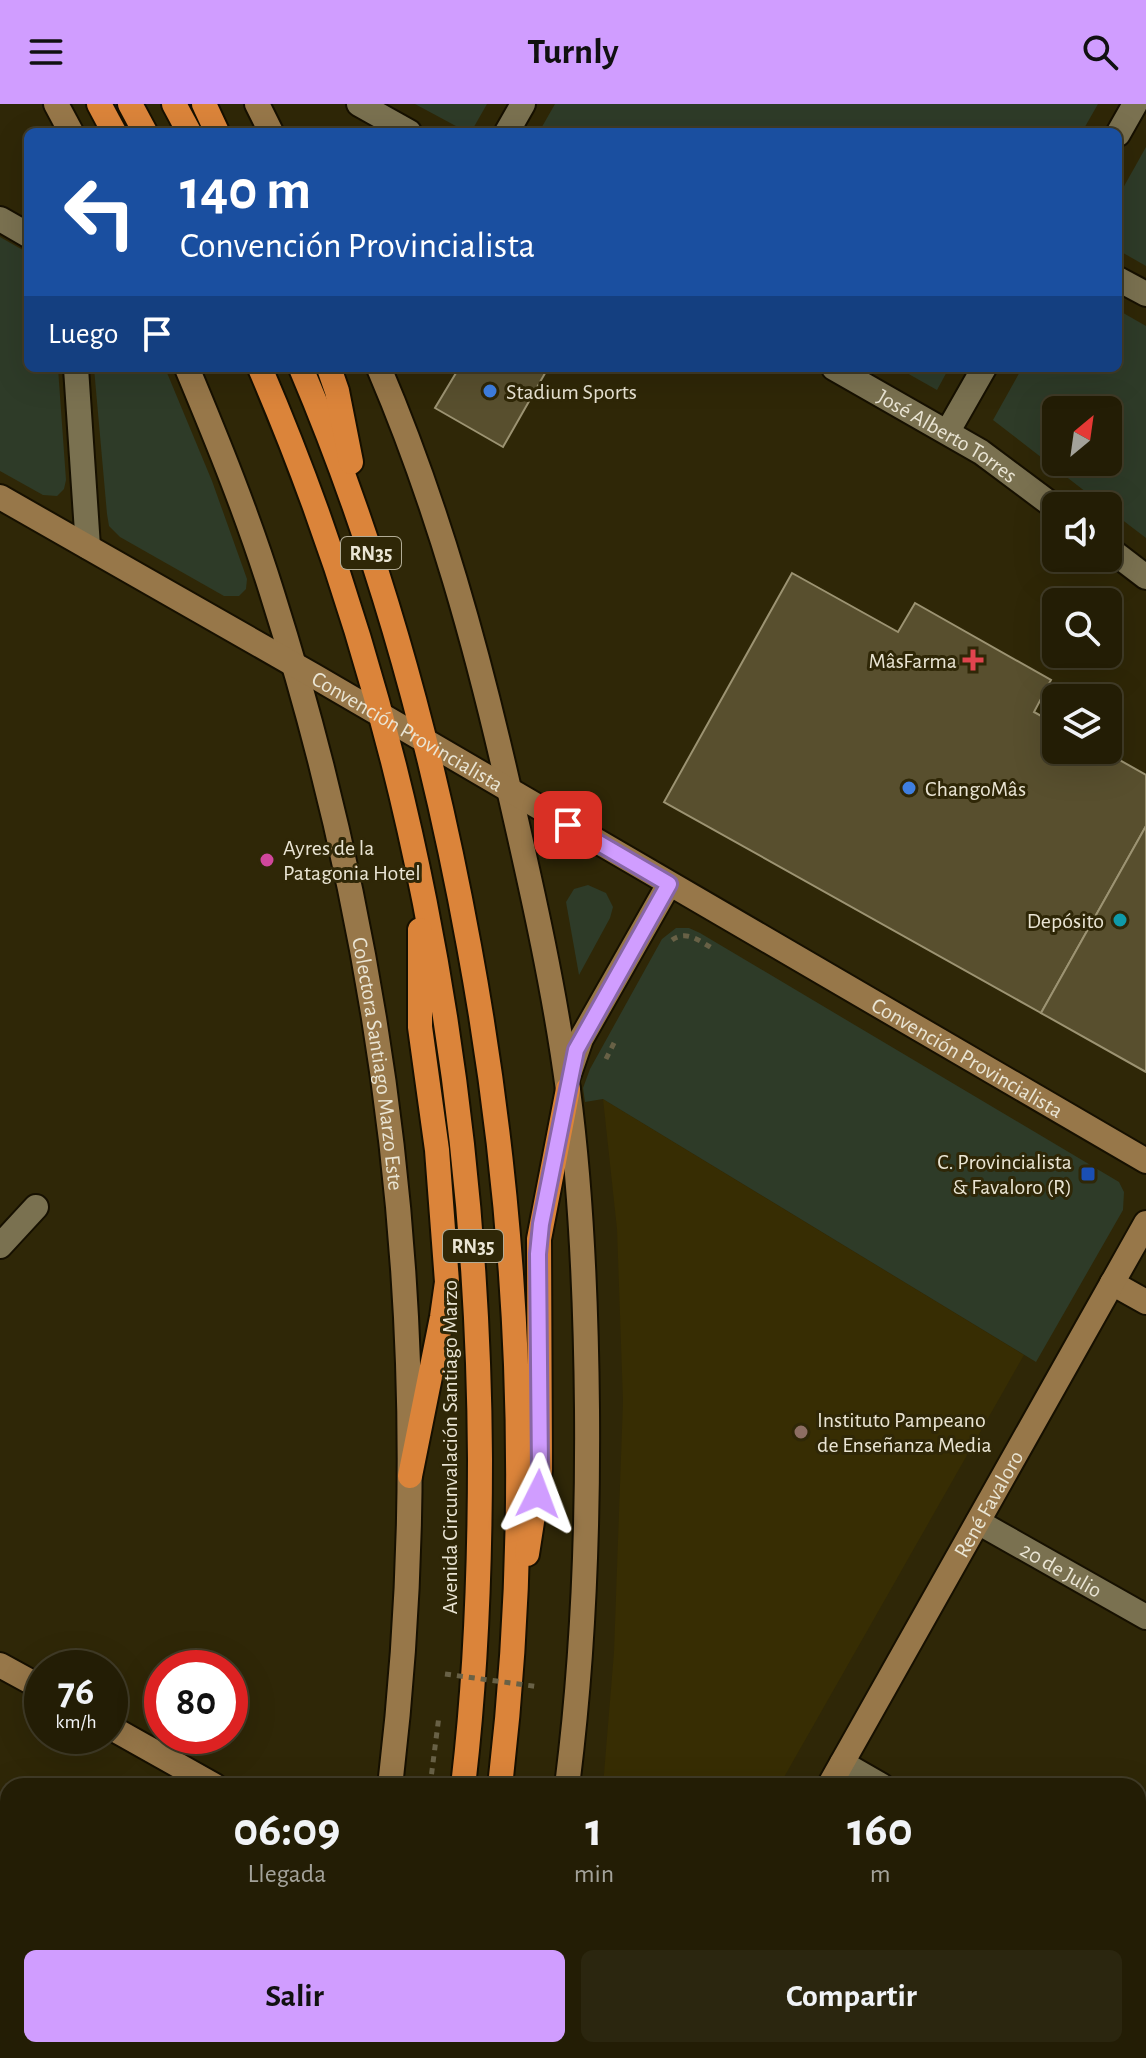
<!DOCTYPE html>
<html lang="es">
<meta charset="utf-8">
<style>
body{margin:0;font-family:"Alegreya Sans",sans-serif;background:#2b260f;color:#f1f3f6;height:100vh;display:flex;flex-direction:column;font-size:30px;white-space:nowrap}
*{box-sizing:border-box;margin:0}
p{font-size:26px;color:#a3a29a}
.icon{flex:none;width:44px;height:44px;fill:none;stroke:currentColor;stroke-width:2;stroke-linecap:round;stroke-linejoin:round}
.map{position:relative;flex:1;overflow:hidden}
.drawer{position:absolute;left:0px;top:1674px;width:1146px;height:280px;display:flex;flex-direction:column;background:#231d05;border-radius:24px 24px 0 0;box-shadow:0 8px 32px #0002,0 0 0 2px #403b27}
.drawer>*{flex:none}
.guide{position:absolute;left:24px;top:24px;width:1098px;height:244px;border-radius:12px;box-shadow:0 8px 32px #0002,0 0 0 2px #403b27;background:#1a4fa0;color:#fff;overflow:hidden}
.needle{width:52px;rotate:29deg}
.controls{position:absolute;left:1042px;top:292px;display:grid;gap:16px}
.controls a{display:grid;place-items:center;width:80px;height:80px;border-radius:12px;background:#231d05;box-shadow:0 8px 32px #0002,0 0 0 2px #403b27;font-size:40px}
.speed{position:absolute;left:24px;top:1546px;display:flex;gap:16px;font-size:40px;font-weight:700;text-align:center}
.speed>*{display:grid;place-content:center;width:104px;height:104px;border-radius:50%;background:#231d05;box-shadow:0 8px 32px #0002,0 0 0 2px #403b27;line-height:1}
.speed small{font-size:20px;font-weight:400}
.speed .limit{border:12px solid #d22;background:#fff;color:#111}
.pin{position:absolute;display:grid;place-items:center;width:68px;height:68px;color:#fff;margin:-34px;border-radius:16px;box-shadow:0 4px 12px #0006}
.me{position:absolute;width:88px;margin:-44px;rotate:3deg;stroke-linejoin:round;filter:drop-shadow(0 0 6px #0008)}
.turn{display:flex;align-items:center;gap:28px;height:168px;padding:0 24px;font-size:36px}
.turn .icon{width:104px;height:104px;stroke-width:2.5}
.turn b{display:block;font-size:56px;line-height:68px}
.then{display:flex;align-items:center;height:76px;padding:0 24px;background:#0003;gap:16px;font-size:30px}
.eta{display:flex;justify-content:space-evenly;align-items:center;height:136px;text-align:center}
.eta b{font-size:48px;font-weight:700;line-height:56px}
.action{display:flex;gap:16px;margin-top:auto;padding:16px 24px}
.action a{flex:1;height:92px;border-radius:12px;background:#d09dff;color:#111;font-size:32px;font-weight:700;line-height:92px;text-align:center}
.action a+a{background:#2b260f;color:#f1f3f6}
header{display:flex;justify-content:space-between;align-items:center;height:104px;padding:0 24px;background:#d09dff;color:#111;font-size:36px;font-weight:700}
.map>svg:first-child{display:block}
.built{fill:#372d03}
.green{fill:#2e3b28;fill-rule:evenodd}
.building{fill:#584f2e;stroke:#9c9372;stroke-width:2}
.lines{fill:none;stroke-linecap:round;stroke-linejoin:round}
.street-casing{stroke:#161000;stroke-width:28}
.secondary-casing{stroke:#161000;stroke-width:28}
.highway-casing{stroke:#161000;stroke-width:28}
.path{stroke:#686146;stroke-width:5;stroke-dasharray:6 6;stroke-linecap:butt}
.street{stroke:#7a7150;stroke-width:24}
.secondary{stroke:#977749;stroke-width:24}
.highway{stroke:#db843a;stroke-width:24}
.path-bridge{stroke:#686146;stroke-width:5;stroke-dasharray:6 6;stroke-linecap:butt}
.route-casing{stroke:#8766a6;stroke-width:20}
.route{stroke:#d09dff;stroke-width:14}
.shop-dot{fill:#3f7fe0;stroke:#2f2707;stroke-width:3}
.health-dot{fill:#e0444e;stroke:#2f2707;stroke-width:3}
.hotel-dot{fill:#d1479c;stroke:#2f2707;stroke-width:3}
.culture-dot{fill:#0f9aa8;stroke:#2f2707;stroke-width:3}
.transit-dot{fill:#1a4fb4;stroke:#2f2707;stroke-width:3}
.education-dot{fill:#8d6e63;stroke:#2f2707;stroke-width:3}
.labels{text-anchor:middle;stroke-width:6;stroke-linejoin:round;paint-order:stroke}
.shield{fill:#2f2707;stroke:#b2ac96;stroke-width:2}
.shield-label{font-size:20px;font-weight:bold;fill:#eae5d4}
.poi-label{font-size:22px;fill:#eae5d4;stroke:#2f2707;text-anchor:start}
.street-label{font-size:22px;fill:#eae5d4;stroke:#2f2707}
</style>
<header><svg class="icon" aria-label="menu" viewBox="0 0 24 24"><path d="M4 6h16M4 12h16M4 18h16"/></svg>Turnly<svg class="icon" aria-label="search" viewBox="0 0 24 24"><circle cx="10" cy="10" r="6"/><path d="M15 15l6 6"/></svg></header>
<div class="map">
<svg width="1146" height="1954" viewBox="0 0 1146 1954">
<rect width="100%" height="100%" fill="#2f2707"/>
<path class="built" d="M603 995 1024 1251 779 1682H603L614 1548 623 1297 617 1125Z"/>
<g class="green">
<path d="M415 0H487L471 28H467Z"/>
<path d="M555 0H1098L1082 28H539Z"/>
<path d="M1146 43V162L1118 146V93Z"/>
<path d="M0 133 28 149V264H58L66 376 64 385 57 392 43 391 0 367Z"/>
<path d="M1118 206 1146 222V434L1108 405V402H1104L993 316 1022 264H1118ZM1108 306V358H1056V306Z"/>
<path d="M94 264H165L212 377 247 475 246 485 239 492H224L120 433 109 422 107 410Z"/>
<path d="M898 264H949L937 286Z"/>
<path d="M588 781 606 789 613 803 610 814 579 871 566 798 574 785Z"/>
<path d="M676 824H689L700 829 1119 1078 1124 1088 1123 1106 1036 1258 603 995 585 998 583 984 590 965 662 835Z"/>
</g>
<g class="building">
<path d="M459 264H548L503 343 435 304Z"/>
<path d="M792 469 898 528 915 499 1051 576 1034 608 1056 620V646H1102L1146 671V722L1041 909 664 698Z"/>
<path d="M1146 722V968L1041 909Z"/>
</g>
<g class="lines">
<defs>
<g id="street">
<path d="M359 0 409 28"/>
<path d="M507 28 523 0"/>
<path d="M1118 30 1135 0"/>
<path d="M0 115 28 131"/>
<path d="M1118 175 1146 190"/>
<path d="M76 264 88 443"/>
<path id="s1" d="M834 264 981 348 1056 404"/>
<path d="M948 327 984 264"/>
<path d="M1108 444 1146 473"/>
<path d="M0 1142 36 1103"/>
<path id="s2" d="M978 1418 1146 1513"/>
<path d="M842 1659 882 1682"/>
<path d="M1138 1826 1146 1831"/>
<path d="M0 1855 8 1859"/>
<path d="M162 1946 176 1954"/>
<path d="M310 1954 317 1946"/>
<path d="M1014 1954 1018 1946"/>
</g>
<g id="secondary">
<path d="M56 0 71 28"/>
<path d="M257 0 271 28"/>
<path id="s3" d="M187 264C218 338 248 412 272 489 396 879 439 1275 390 1682"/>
<path d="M379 264C438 402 478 547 511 694 533 790 555 888 568 986 582 1092 586 1199 587 1305 588 1431 583 1557 567 1682"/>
<path id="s4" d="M0 393 314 572 1146 1057"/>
<path d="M569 970 581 935 669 780"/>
<path d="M1112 1179 1146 1198"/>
<path d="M0 1561 42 1584"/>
<path d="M110 1623 215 1682"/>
<path id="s5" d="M829 1682 1146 1119"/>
<path d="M525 1954 526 1946"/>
<path d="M676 1954 681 1946"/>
</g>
<g id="highway">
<path d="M99 0 114 28"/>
<path d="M130 0 145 28"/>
<path d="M174 0 189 28"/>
<path d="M204 0 217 28"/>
<path d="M260 264C408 608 478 981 480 1355 480 1465 476 1573 463 1682"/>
<path d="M301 264C380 450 433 644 469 842 520 1118 533 1403 500 1682"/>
<path d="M329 264 337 287 351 358"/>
<path d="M410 1372 442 1213 447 1178 437 1046 420 923V826"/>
<path d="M527 1450 540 1366 539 1135 568 985"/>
<path d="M353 1946V1954"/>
<path d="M416 1954 418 1946"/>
<path d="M454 1954 456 1946"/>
</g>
</defs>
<use href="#street" class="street-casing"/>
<use href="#secondary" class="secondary-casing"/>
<use href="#highway" class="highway-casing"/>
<g class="path">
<path d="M672 836C687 825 701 838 715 846"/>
<path d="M606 955 616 935"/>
<path d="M430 1682 439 1612"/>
</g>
<use href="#street" class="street"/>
<use href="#secondary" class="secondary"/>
<use href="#highway" class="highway"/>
<path class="path-bridge" d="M445 1570 540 1583"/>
</g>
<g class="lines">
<defs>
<path id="route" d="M538 1390 540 1366 538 1150 541 1120 576 946 669 780 568 721"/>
</defs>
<use href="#route" class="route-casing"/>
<use href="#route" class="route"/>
</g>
<g class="shop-dot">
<circle cx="490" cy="287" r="8"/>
<circle cx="909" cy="684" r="8"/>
</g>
<path class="health-dot" d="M969 544h8v8h8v8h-8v8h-8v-8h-8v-8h8z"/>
<circle class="hotel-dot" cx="267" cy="756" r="8"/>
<circle class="culture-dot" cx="1120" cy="816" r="8"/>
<rect class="transit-dot" x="1080" y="1062" width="16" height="16" rx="4"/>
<circle class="education-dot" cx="801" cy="1328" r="8"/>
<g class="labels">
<g class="shield">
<rect x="341" y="433" width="60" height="32" rx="6"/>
<rect x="443" y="1126" width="60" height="32" rx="6"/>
</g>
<g class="shield-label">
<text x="371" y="456">RN35</text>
<text x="473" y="1149">RN35</text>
</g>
<g class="poi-label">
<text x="506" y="295">Stadium Sports</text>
<text x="957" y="564" text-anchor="end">MâsFarma</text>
<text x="925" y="692">ChangoMâs</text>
<text x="283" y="751">Ayres de la<tspan x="283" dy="25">Patagonia Hotel</tspan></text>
<text x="1104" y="824" text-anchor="end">Depósito</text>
<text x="1072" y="1065" text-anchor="end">C. Provincialista<tspan x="1072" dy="25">&amp; Favaloro (R)</tspan></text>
<text x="817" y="1323">Instituto Pampeano<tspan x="817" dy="25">de Enseñanza Media</tspan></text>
</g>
<g class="street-label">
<text dy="8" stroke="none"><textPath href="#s1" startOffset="132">José Alberto Torres</textPath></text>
<text dy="8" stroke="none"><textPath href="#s4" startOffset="470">Convención Provincialista</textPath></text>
<text dy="8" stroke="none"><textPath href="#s4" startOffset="1118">Convención Provincialista</textPath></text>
<text dy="8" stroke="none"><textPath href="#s3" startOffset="724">Colectora Santiago Marzo Este</textPath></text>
<text transform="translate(449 1343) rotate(-90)" y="8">Avenida Circunvalación Santiago Marzo</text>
<text dy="8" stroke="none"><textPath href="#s5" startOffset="324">René Favaloro</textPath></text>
<text dy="8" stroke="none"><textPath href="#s2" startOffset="96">20 de Julio</textPath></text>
</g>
</g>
</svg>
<div class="controls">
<a><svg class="needle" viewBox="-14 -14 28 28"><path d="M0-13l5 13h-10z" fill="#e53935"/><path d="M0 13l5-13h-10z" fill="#a3a29a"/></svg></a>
<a><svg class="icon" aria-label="sound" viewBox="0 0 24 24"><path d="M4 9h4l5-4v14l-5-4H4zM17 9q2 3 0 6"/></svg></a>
<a><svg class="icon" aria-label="search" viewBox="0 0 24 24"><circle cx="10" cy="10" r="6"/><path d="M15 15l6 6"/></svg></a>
<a><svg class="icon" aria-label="layers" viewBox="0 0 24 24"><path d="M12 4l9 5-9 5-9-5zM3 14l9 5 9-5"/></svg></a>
</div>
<div class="speed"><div>76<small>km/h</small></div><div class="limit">80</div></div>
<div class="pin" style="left:568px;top:721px;background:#d93025"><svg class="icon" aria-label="arrive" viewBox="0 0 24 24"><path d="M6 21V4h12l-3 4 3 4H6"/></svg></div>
<svg class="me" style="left:538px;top:1390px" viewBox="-20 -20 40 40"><path d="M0-17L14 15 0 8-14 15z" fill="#d09dff" stroke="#fff" stroke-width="4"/></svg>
<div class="guide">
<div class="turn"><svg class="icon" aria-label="left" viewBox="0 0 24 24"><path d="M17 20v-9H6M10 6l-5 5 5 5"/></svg><div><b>140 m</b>Convención Provincialista</div></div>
<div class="then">Luego<svg class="icon" aria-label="arrive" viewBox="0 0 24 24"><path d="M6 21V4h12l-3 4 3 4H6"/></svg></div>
</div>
<section class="drawer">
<div class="eta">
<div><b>06:09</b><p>Llegada</p></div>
<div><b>1</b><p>min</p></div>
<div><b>160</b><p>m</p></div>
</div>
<div class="action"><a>Salir</a><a>Compartir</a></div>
</section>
</div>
